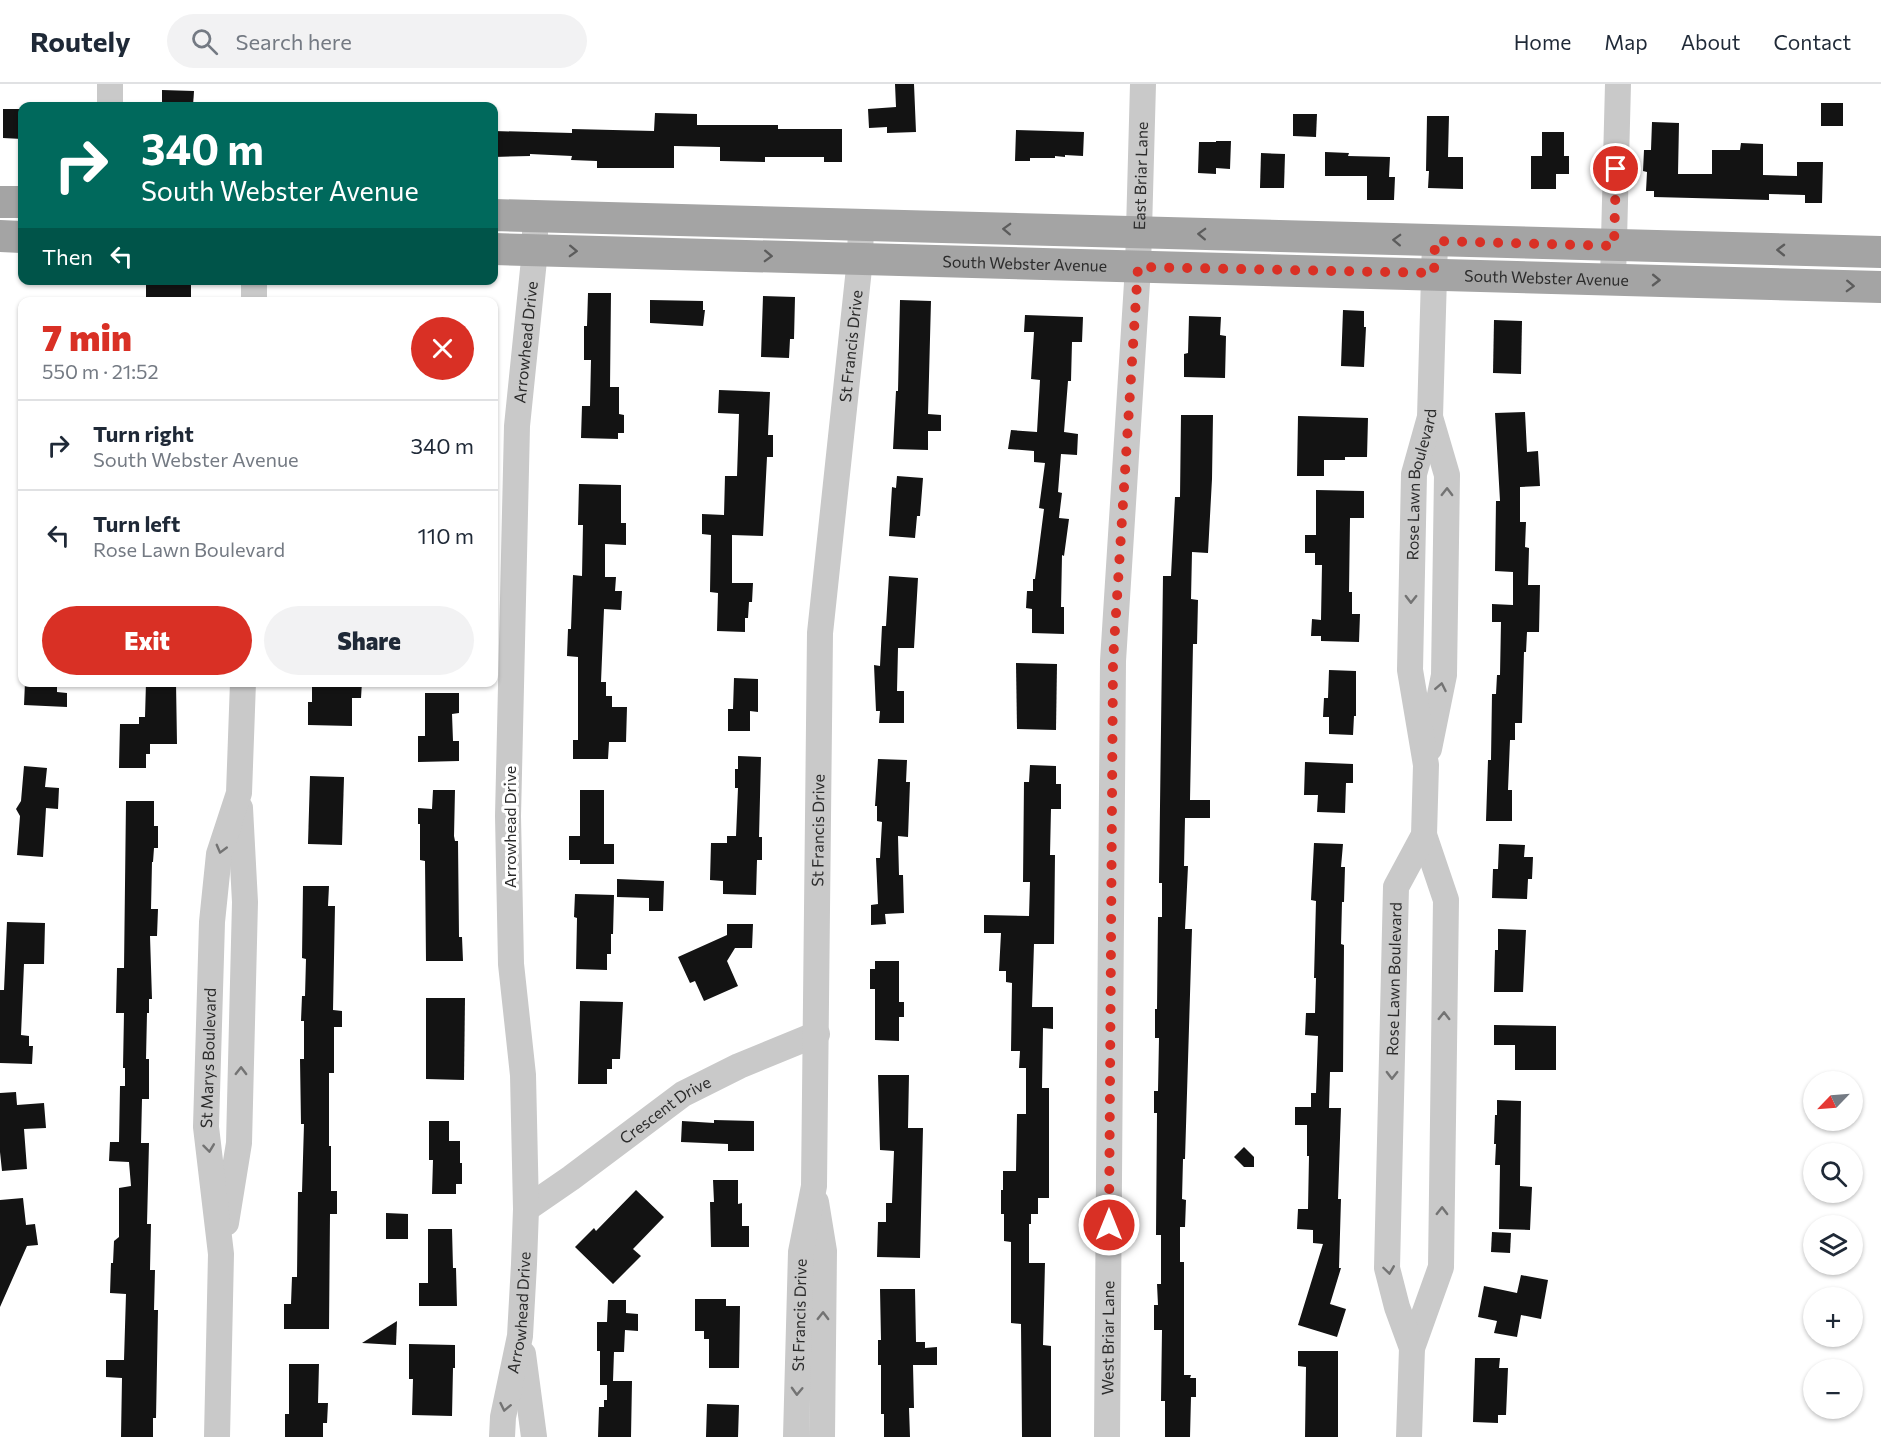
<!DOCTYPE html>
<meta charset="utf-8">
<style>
body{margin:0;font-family:Commissioner,sans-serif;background:#f2f2f3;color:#1f2937;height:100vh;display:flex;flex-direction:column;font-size:22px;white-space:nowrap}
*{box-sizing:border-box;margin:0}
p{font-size:20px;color:#747a83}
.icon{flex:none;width:33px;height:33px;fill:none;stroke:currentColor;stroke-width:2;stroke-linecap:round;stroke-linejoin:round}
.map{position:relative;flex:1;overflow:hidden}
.drawer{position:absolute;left:18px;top:213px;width:480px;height:390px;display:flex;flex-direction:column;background:#fff;border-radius:12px;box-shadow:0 2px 4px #0004}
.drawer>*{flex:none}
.guide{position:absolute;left:18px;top:18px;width:480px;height:183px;border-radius:12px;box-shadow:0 2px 4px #0004;background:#00695c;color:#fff;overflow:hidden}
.needle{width:39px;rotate:245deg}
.buttons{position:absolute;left:1803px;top:987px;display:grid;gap:12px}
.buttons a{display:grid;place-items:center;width:60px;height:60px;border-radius:50%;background:#fff;box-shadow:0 2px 4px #0004;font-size:30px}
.pin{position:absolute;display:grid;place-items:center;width:51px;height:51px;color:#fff;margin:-26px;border:3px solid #fff;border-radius:50%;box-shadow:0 2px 6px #0007}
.me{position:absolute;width:66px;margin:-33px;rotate:0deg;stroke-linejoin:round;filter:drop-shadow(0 0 4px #0008)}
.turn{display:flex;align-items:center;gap:21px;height:126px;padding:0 24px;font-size:27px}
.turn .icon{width:78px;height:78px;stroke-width:2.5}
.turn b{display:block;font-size:42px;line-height:51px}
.then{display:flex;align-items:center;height:57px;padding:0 24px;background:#0003;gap:12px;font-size:22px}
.round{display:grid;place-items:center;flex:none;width:63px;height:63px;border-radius:32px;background:#f2f2f3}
.head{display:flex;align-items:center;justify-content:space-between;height:102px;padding:0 24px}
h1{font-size:36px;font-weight:800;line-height:45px;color:#d93025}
.action{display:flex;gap:12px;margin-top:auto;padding:12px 24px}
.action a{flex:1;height:69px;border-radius:36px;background:#d93025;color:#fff;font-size:24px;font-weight:800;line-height:69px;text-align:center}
.action a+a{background:#f2f2f3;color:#1f2937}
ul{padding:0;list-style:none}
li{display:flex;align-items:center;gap:18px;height:90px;padding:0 24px;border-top:2px solid #e0e1e3}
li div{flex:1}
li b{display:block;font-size:22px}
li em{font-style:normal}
header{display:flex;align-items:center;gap:36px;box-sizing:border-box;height:84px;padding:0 30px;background:#fff;border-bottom:2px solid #e0e1e3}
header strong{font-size:28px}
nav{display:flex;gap:33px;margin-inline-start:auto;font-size:21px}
.search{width:420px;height:54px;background:#f2f2f3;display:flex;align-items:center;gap:15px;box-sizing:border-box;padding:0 21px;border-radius:33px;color:#747a83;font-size:22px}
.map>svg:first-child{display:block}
.building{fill:#131313}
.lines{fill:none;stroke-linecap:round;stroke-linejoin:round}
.minor{stroke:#c9c9c9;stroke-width:26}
.major{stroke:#a4a4a4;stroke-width:32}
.oneway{stroke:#5c5c5c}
.oneway2{stroke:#737373}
.route{stroke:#d93025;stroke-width:10;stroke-dasharray:0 18}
.labels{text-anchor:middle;stroke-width:6;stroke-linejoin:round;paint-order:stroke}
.street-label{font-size:16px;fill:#2c2c2c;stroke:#fff}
</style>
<header>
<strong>Routely</strong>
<div class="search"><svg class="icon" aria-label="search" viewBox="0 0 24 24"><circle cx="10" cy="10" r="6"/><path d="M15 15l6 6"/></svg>Search here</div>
<nav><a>Home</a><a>Map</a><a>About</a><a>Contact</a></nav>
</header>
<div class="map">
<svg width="1881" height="1353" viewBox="0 0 1881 1353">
<rect width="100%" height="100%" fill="#fff"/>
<g class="building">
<path d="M895 0H914L916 48 887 49V43L869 44 868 25 896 23Z"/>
<path d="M162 6 194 7 193 22H162Z"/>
<rect x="1821" y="19" width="22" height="23"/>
<path d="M3 25H22V55L3 54Z"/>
<path d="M655 29 697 30V41H778V45H842V78H824V73H765V78L720 77V63L674 62V84H597V77L571 76 572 72 530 70V72L494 73V47L572 49V45L654 47Z"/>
<path d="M1293 30H1317L1316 53 1293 52Z"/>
<path d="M1427 32H1449L1448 73H1463V105L1428 104 1429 87H1426Z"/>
<path d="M1652 38 1679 39 1678 90H1712V66H1740L1741 59 1763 60V91L1797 92V78H1823L1822 119H1805V111L1769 110V116L1654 113V107H1646L1647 88 1643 87 1644 66H1651Z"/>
<path d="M1016 46 1084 48 1083 72 1065 71V73L1055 72V74H1030V77H1015Z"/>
<path d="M1542 48H1564V72H1569V90H1556V105H1531V72H1542Z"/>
<path d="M1216 57H1231L1230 85 1216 84V90L1198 89 1199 58H1216Z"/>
<path d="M1325 68 1349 69 1348 72 1390 73 1389 93H1395L1394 116H1367V92H1325Z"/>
<path d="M1261 69 1285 70 1284 104H1260Z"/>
<path d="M146 200 191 201V218L146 217Z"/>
<path d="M588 209H611L610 303H619V330L624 331V349H618V355L581 354 582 322H590L591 276H584V242H587Z"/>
<path d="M763 212 795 213 794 255H790L789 274 761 273Z"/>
<path d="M650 216 703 217V226H705L703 242 650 239Z"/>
<path d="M900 216 931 217 928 330 941 331V347H928V366L893 365 896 307H898Z"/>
<path d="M1343 226 1364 227V243H1366L1364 283 1341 282Z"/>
<path d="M1025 231 1083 233 1082 258H1072L1071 297H1068L1064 348 1078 350 1077 371 1061 370 1058 408 1062 409 1059 434 1069 435 1064 472 1062 471 1061 523H1064V550L1032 549V525L1026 524 1027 507H1033V495H1035L1044 425 1039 424 1045 379 1034 378V367L1008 365 1011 346 1037 348 1040 296 1031 295 1034 248H1024Z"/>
<path d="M1189 232 1221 233 1220 251 1226 252 1225 294 1184 293V270L1188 269Z"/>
<path d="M1494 236 1522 237 1521 290 1493 289Z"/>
<path d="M719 306 770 308 768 351H773V373H767L763 452 732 451V499H753L752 518H749L748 534H745V548L717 547 718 509 710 508 711 451 702 450V430L724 431 725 392H737L739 330 718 329Z"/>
<path d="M1525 328 1527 368 1538 367 1540 402 1520 403V438H1526L1525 463 1529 464 1528 501H1540L1539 548H1527L1526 568H1524L1522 639H1515V656H1510L1508 706H1512V737H1486L1488 676H1491L1492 610H1496L1497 591H1500L1501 538H1492V520L1513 521V488L1495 487 1496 417H1500L1495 329Z"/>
<path d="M1181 331H1213L1212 395 1208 469 1192 468 1191 515 1198 516 1197 560H1193L1190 716H1210V734H1185L1184 782H1188L1185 845H1192L1185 1075H1183L1182 1115 1186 1116 1185 1143H1180V1178H1184V1291H1191L1190 1294H1196V1313H1191L1190 1353H1165V1317H1161L1162 1246H1154V1221H1158L1157 1200H1161V1151H1156L1157 1029H1154V1007H1158L1159 954H1155V925H1157L1158 833H1162V799H1159L1163 492H1171L1175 413H1180Z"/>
<path d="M1298 332 1368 334 1367 373H1345V376H1324V392H1297Z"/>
<path d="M897 392 923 394 920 432H917L915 454 889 452 892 403 896 404Z"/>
<path d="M579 400 621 401V439H626V461L605 460V493H616L615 507H622L621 526 604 525 601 598H606V612H612V623H627L626 658H609L608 675H573V656H578V573L567 572 568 545H571L573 491 582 492 583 441H578Z"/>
<path d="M1316 406 1364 407V434H1350L1349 508H1352V530H1360L1359 558 1321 557V552H1311L1312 535 1321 536 1322 481H1315V469H1305V451H1316Z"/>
<path d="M889 492 918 494 914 564H898L897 607H904V639H879L880 627H876L874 581 880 582 882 542H886Z"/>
<path d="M1016 579 1057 580 1056 646 1017 645Z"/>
<path d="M1329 586 1356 587V632H1354L1353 651 1329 650V633H1323L1324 614H1328Z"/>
<path d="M734 594 758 595V628L750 627V647H728V625H733Z"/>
<path d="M25 598H57V608L67 609V623L24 621Z"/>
<path d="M146 598H176L177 660H150V670H146V684H119L120 640H139V633H145Z"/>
<path d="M312 598H362L361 614H352V642L308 641V618H312Z"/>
<path d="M425 609H459V629L452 630 453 657H459V677L418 678V652H425Z"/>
<path d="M738 672 761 673 759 753H762V776H757L756 811 723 810V797L710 796 711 759H727V752H736L738 704H735V685H738Z"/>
<path d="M878 675 907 676 906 698H910L908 753 898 752 899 791H903L904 829 885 830 886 840 871 841V821L878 820 876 774H880L882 738 877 737V722H875Z"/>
<path d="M1305 678 1353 680V699H1346L1345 729 1317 728 1318 711H1304Z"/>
<path d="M1030 681 1056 682V700H1061V725H1051L1050 771H1055L1054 860H1034L1032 923H1053V945L1043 944 1042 1004H1049V1114H1038V1130H1031V1140H1029V1179H1045L1043 1261 1051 1262V1353H1022L1021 1240 1011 1239V1158L1004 1157V1130H1001V1106H1003V1087H1016L1017 1030H1026V984H1019L1020 967H1011L1012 899 1006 898V887H999L1001 849H984V831L1029 832 1030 798H1023L1024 698H1029Z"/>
<path d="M24 682 47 684 45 703 59 704 58 725 46 724 43 773 17 771 20 732 16 725 21 717Z"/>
<path d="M310 692 344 693 342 761 308 760Z"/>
<path d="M433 706H455L454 752 455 757H458L459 853H462L463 877H426L425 777 420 776V740H418V724L432 725Z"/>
<path d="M580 706H604V760H614V780H580V776H569V752H580Z"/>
<path d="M126 717H154V742H158V764H154L153 778H152L151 825H158L157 852H150L152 915H149V929H147L146 975H149V1015H142L141 1059H149L147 1140H151L150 1186H155L154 1226H158L156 1334H153V1353H121L122 1294 106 1293V1276H124L126 1210 110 1209 111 1179H113L114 1157 119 1153V1104L131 1102 129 1078 109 1077 110 1058H119L120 1002H125V984H123L124 929H116L117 884H124Z"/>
<path d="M1314 759 1343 760 1341 783H1345L1344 818H1342L1341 860 1344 861 1343 988H1330L1329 1024H1341L1338 1115H1341L1339 1184H1341L1330 1220 1346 1225 1337 1253 1298 1241 1323 1160 1313 1159V1146L1297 1145 1298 1125H1308L1309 1072H1307V1041H1295V1023H1311V1009H1316L1318 952 1305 951 1306 929H1315L1316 894H1314L1316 817 1311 816Z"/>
<path d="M1499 760 1525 761 1524 773H1533L1532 795H1528L1527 815 1492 814 1493 785H1498Z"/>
<path d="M617 795 664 797 663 827H649V814L617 813Z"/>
<path d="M303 802H329L328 822H335L333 926 342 927V943H334V989H329V1062H331V1107H337V1130H330L329 1245H284V1220H291L292 1193H297L298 1108H302L304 1040H301L300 975H304V937H301L302 912H305L306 875 302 874Z"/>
<path d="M575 810 614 811 613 850H611V870H607V886L576 885 577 834 574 833Z"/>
<path d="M7 838 45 839 44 880H24L21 951 29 952V962H33L32 980 0 979V906H4Z"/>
<path d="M727 840H753L752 864H735L727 877 738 902 704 917 695 897 690 899 678 873 727 851Z"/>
<path d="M1498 845 1526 846 1523 908H1494L1495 866H1498Z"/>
<path d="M875 877H899V918H904V933H899V957L875 956V905H870V885H875Z"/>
<path d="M426 914H465L464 996 426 995Z"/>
<path d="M580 917 623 918 620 975H612V985H607V1000H578Z"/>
<path d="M1494 941 1556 942V986H1515V961H1494Z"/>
<path d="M878 991H909L908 1044H923L920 1174 877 1173 878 1138H886V1119H892L894 1067 880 1066Z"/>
<path d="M16 1008 17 1021 44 1019 46 1044 24 1045 27 1085 2 1087 0 1068V1009Z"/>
<path d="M1497 1016 1521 1017 1520 1102 1532 1103 1530 1146 1499 1145 1500 1081H1495L1496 1060H1494L1495 1031H1497Z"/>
<path d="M714 1036 754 1037V1067H728V1060L681 1058 682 1037 714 1039Z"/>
<path d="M429 1037H449V1057H460V1079H462V1100H456V1110H432L433 1076H429Z"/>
<path d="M1244 1063 1254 1073V1083H1244L1234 1073Z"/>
<path d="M713 1096H738V1120L742 1119V1142H749V1163H711L710 1118H714Z"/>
<path d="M636 1106 664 1133 633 1165 641 1172 613 1200 575 1163 594 1144 596 1147Z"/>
<path d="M23 1114 26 1141 35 1140 38 1161 27 1162 0 1223V1116Z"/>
<path d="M386 1129 408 1130V1155H386Z"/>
<path d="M428 1145H452L453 1184H456L457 1222H419V1199H428Z"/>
<path d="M1492 1148 1511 1149 1510 1169 1491 1168Z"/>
<path d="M1521 1191 1548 1196 1541 1235 1521 1231 1517 1253 1494 1249 1497 1237 1478 1233 1484 1202 1517 1209Z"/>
<path d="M880 1205H915L916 1258H925V1264L937 1263V1281H913L914 1324H909L910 1353H884V1330H881V1281H878V1256H881Z"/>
<path d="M695 1215H726V1222H740L739 1284H709V1255H704V1247H695Z"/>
<path d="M608 1216H626V1229L638 1230V1247L625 1246 624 1268H614L613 1297H632L631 1353H598L599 1323H604V1316H607V1301H600V1267H597V1238H607Z"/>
<path d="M397 1237 396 1261 362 1259Z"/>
<path d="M409 1260 455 1261V1284H453L452 1332 412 1331 413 1295H409Z"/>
<path d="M1298 1267H1338V1353H1305L1306 1283 1298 1282Z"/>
<path d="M1475 1274H1500L1499 1284H1508L1506 1331H1498V1339L1473 1338Z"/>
<path d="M289 1280H319L318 1319H328L327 1339H323V1353H285V1330H289Z"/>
<path d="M707 1320 739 1321 738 1353H706Z"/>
</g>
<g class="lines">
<g class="minor">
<path d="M110 0V22"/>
<path d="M1613 195 1618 0"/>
<path d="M254 218V196"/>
<path d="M1429 665 1444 591 1447 391 1430 333"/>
<path d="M816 1118 824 1167 822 1353"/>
<path id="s1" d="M526 1125 571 1094 683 1010 739 982 817 950"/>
<path d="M226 1139 239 1059 245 818 240 724"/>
<path d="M1412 1264 1441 1183 1446 816 1424 751"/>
<path d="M523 1270 534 1353"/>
<path id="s2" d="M217 1353 221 1170 206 1043 212 838 219 770 239 709 243 598"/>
<path id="s3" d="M502 1353 503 1333 520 1252 524 1180 526 1125 523 991 511 880 508 732 517 342 535 166V132"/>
<path id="s4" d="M796 1353 801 1168 814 1102 820 549 860 175 861 141"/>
<path id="s5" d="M1107 1353 1113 577 1138 183 1143 0"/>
<path id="s6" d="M1409 1353 1412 1264 1397 1223 1387 1184 1396 803 1424 751 1426 681 1410 586 1414 390 1430 333 1435 157"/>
</g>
<g class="major">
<path d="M0 118H22"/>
<path d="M494 131 1881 168"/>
<path d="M0 152 22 153"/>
<path id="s7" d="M494 165 1881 203"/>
</g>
</g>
<defs><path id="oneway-chevron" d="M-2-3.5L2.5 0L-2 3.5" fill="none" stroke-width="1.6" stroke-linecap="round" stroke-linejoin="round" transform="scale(1.5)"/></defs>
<g class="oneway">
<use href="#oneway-chevron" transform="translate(1007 145) rotate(-178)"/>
<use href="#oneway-chevron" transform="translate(1202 150) rotate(-178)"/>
<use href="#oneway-chevron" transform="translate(1397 156) rotate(-178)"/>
<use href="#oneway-chevron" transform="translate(1781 166) rotate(-179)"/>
<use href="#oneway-chevron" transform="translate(573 167) rotate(2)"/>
<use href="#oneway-chevron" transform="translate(768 172) rotate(2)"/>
<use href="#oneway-chevron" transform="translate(1656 196) rotate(1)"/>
<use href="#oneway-chevron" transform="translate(1850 202) rotate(2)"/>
</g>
<g class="oneway2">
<use href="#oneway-chevron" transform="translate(1447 408) rotate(-89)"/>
<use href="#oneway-chevron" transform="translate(1411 515) rotate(91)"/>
<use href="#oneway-chevron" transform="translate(1441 603) rotate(-79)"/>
<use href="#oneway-chevron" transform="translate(221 765) rotate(105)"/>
<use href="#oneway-chevron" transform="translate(1444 932) rotate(-89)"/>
<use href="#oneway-chevron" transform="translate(241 987) rotate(-89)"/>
<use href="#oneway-chevron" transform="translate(1392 991) rotate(91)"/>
<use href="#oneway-chevron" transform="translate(209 1064) rotate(83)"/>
<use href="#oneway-chevron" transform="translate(1442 1127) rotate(-89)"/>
<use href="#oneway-chevron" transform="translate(1389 1186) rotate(82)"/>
<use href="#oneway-chevron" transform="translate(823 1232) rotate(-89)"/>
<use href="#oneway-chevron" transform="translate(797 1307) rotate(92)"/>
<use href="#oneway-chevron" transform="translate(505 1323) rotate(102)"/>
</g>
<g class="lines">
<path class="route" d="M1109 1141 1113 577 1138 183 1434 189 1435 157 1614 162 1616 85"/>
</g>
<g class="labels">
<g class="street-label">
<text dy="6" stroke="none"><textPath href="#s5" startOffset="1262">East Briar Lane</textPath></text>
<text dy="6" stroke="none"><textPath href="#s7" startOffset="531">South Webster Avenue</textPath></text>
<text dy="6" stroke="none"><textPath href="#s7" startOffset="1053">South Webster Avenue</textPath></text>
<text dy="6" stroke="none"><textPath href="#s3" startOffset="1098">Arrowhead Drive</textPath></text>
<text dy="6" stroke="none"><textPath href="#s4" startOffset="1094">St Francis Drive</textPath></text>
<text dy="6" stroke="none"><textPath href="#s6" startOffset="966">Rose Lawn Boulevard</textPath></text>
<text transform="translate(510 743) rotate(-90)" y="6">Arrowhead Drive</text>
<text dy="6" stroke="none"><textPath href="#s4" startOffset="608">St Francis Drive</textPath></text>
<text dy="6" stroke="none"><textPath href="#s6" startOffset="462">Rose Lawn Boulevard</textPath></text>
<text dy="6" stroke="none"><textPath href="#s2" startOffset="380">St Marys Boulevard</textPath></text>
<text dy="6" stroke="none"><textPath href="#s1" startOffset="171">Crescent Drive</textPath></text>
<text dy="6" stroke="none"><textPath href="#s3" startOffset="126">Arrowhead Drive</textPath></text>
<text dy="6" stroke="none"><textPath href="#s4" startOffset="122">St Francis Drive</textPath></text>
<text dy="6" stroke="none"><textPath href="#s5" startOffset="99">West Briar Lane</textPath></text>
</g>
</g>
</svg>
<div class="buttons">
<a><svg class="needle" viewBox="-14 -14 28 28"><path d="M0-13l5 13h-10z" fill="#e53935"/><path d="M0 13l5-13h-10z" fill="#747a83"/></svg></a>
<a><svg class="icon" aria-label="search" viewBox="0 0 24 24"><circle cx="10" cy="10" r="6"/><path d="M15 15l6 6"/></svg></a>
<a><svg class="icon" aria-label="layers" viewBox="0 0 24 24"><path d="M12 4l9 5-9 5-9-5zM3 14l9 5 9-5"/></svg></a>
<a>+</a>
<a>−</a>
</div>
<div class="pin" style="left:1616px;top:85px;background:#d93025"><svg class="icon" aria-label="arrive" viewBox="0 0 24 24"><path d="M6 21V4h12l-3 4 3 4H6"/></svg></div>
<svg class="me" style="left:1109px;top:1141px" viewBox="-20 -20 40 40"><circle r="17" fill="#d93025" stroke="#fff" stroke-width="3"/><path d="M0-11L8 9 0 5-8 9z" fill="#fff"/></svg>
<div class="guide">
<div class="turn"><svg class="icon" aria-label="right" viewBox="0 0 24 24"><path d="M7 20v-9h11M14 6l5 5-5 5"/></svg><div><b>340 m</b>South Webster Avenue</div></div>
<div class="then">Then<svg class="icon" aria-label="left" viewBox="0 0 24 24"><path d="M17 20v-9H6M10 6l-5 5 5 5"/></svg></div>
</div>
<section class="drawer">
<div class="head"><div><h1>7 min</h1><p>550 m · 21:52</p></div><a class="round" style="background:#d93025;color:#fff"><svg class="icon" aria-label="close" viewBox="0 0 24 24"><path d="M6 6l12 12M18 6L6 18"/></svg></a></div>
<ul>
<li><svg class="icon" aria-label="right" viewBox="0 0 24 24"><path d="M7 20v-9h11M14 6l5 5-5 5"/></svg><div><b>Turn right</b><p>South Webster Avenue</p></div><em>340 m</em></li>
<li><svg class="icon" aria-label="left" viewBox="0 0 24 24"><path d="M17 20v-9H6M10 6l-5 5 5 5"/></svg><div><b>Turn left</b><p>Rose Lawn Boulevard</p></div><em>110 m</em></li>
</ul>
<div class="action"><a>Exit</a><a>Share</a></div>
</section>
</div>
